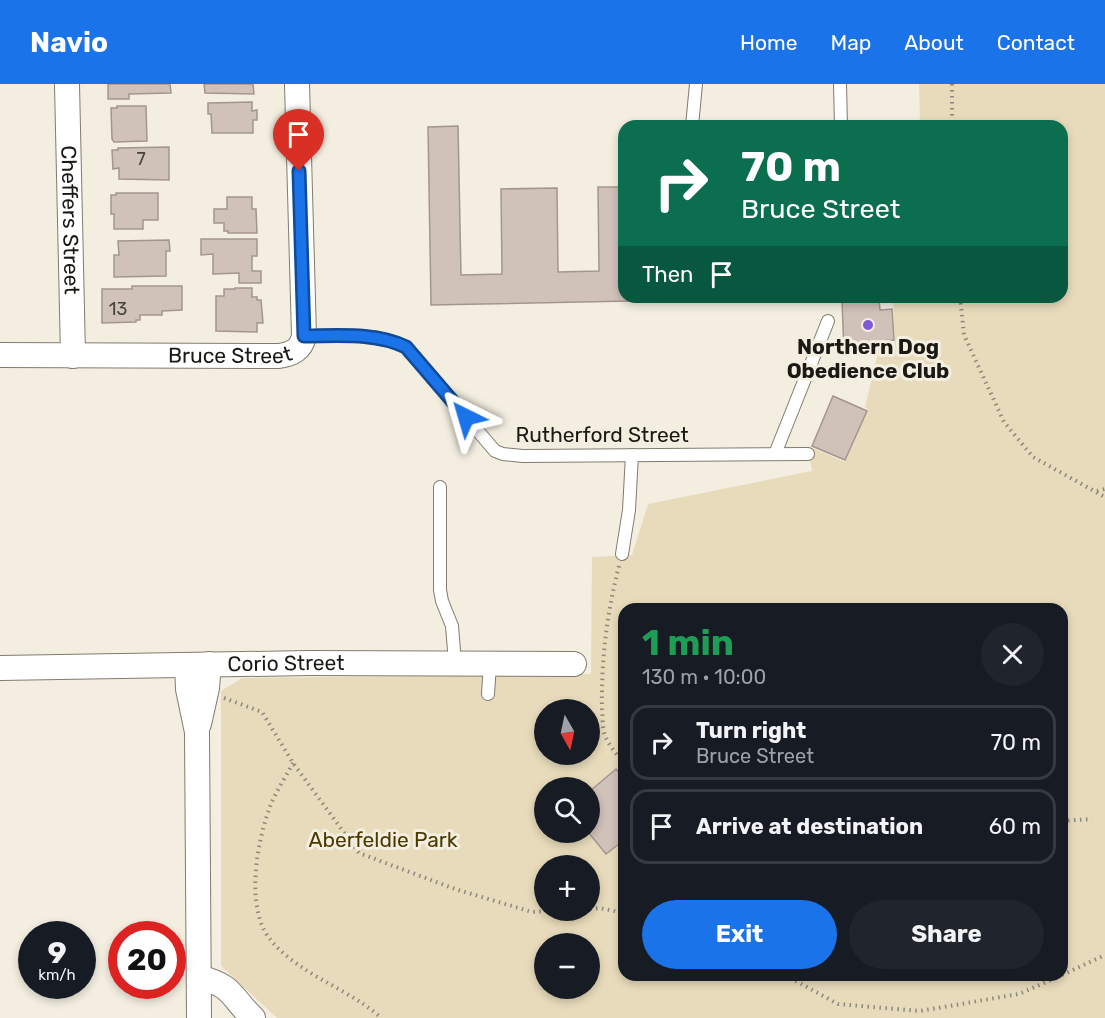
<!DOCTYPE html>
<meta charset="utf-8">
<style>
body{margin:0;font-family:Rubik,sans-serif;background:#20242c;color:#f1f3f6;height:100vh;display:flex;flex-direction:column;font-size:22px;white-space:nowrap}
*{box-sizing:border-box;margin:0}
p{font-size:20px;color:#9ea1a6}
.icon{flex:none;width:33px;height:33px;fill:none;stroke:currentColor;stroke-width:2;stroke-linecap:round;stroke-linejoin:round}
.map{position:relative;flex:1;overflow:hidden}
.sheet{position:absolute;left:618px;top:519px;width:450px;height:378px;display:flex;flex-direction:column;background:#171b24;border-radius:18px;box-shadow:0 3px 9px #0003}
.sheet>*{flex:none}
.hud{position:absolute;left:618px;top:36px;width:450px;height:183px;border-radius:18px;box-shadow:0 3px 9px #0003;background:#0b6e4f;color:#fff;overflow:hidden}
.needle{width:39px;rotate:171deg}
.controls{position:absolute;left:534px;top:615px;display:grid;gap:12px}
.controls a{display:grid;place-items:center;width:66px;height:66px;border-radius:50%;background:#171b24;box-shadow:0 3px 9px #0003;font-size:30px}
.speed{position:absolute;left:18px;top:837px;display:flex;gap:12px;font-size:30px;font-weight:700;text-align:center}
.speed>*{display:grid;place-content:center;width:78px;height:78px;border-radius:50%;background:#171b24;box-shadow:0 3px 9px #0003;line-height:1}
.speed small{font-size:15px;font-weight:400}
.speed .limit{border:9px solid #d22;background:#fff;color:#111}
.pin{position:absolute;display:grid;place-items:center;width:51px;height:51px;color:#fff;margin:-62px -26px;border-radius:50% 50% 50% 0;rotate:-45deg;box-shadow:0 0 6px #0007}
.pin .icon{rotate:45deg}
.me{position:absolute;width:66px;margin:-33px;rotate:320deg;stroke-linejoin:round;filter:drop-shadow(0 0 4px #0008)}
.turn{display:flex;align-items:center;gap:21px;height:126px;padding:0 24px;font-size:27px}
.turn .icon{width:78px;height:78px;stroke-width:2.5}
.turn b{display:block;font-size:42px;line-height:51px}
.then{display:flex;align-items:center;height:57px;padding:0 24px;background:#0003;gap:12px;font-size:22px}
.round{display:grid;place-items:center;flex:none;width:63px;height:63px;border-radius:32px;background:#20242c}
.headline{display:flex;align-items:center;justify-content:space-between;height:102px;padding:0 24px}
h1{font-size:36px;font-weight:700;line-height:45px;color:#1e9e55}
.button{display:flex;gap:12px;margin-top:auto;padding:12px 24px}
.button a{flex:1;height:69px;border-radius:36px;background:#1a73e8;color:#fff;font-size:24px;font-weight:700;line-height:69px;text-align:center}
.button a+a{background:#20242c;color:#f1f3f6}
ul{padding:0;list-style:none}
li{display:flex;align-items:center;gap:18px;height:75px;margin:0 12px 9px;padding:0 12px;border:3px solid #363941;border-radius:18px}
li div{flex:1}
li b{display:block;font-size:22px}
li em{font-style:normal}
header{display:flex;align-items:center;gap:36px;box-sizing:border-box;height:84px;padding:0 30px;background:#1a73e8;color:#fff}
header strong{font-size:28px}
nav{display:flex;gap:33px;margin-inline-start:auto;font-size:21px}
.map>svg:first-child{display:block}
.green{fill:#e7dbbb;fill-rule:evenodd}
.building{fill:#d0c1b9;stroke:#a3968e;stroke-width:1.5}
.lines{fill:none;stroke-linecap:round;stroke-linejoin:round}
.lane-casing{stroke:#807c6f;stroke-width:14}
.street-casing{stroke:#807c6f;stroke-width:26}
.path{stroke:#8b887e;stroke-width:4;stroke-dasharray:1.5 4.5;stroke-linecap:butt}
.lane{stroke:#fff;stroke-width:12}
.street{stroke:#fff;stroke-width:24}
.route-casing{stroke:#114b97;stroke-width:15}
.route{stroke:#1a73e8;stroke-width:10}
.poi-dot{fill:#7d5bd5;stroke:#f3eee0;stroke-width:2}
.labels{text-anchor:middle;stroke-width:6;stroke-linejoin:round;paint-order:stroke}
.number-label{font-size:18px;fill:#48433d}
.street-label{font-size:21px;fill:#1b1914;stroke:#f3eee0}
.poi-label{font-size:21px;font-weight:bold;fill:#1b1914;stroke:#f3eee0}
.park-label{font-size:21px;fill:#4a3a00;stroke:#f3eee0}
</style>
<header>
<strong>Navio</strong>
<nav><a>Home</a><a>Map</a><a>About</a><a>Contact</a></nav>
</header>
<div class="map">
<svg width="1105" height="934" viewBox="0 0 1105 934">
<rect width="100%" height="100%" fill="#f3eee0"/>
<path class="green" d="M919 0H1105V934H277L221 882V607L242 594 591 590 592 473 632 471 648 420 812 387 808 362 845 378 868 325 865 323 878 269 895 268 893 213H1062V42H901V38H920ZM624 525H1062V891H624ZM544 626H590V670H544ZM544 704H590V748H544ZM544 782H590V826H544ZM544 860H590V904H544Z"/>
<g class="building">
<path d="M108 0H170L171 9 129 10V15H108Z"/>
<path d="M204 0H253L254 10 205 9Z"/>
<path d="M252 18V27L257 26V36H253V49H212L211 30H208V19Z"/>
<path d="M117 22H146L147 57 114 58 112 55 111 24H117Z"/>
<path d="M458 42 461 191 502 190 501 105 557 104 558 188 599 187 598 103H624V213H629V217L431 221 428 43Z"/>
<path d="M169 63V96L119 95V84L113 85 112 66H118V64Z"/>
<path d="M116 109H158V136H143V145H114V130H111V111H116Z"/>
<path d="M227 113H252V125H256L257 149H228V147H224V139H214V125H227Z"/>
<path d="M201 155H257V172H252V187H261V199H239V189L213 190V170L201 171Z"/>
<path d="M169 156 170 167H166V192L114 193V171H119L118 157Z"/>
<path d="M132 202H182V226L162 227V231H140V236H136V238L102 239V205H132Z"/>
<path d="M235 204H252V213H257V216H261L263 239H257V248L216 247V212H224V205H235Z"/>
<path d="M879 214 880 226 892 225 894 256 881 257 882 269 844 270 842 216Z"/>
<path d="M833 312 867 327 845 376 812 362Z"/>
<path d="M616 685 624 695V756L606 770 588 748H590V707Z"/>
</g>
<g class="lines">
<defs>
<g id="lane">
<path d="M840 0 841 42"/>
<path d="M692 42 696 0"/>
<path d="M304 252C337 252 375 248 406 263L495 367 503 370 523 372 808 370"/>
<path d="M775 370 828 237"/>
<path d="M440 403V506L442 517 452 542 455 579"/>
<path d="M622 470 629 426 632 371"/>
<path d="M488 610 490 580"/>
</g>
<g id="street">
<path id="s1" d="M67 0 73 272"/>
<path id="s2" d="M0 271 279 272C292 270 301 266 304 252L297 0"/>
<path d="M187 581 188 605 197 648 199 934"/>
<path id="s3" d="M0 584 309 579 574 580"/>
<path d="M199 640 207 604 209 580"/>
<path d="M199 893C235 903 229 911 253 934"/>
</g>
</defs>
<use href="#lane" class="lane-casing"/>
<use href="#street" class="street-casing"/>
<g class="path">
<path d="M952 0V42"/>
<path d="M960 213 964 251 1004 338 1033 373 1105 413"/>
<path d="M1097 407 1105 405"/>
<path d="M619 482C607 528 601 577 602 625 603 632 602 641 604 648 607 660 616 669 624 679"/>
<path d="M224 614 262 628 293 679 359 769 455 805 532 828 560 826"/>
<path d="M293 679C286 692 277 706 271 720 258 754 247 811 264 846 273 862 288 874 303 884 325 899 363 916 381 934"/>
<path d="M1062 737 1092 735"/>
<path d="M590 825 600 824 624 829"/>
<path d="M785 891 838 920 920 927 1019 910 1062 891"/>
<path d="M1062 891 1105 871"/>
</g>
<use href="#lane" class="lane"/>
<use href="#street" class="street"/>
</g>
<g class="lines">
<defs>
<path id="route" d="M299 87 304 252C337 252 375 248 406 263L466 333"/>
</defs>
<use href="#route" class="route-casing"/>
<use href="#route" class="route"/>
</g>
<circle class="poi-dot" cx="868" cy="241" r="6"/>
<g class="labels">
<g class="number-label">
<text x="141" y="81">7</text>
<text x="118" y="231">13</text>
</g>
<g class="street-label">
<text dy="7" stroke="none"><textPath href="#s1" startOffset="136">Cheffers Street</textPath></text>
<text dy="7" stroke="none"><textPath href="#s2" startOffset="230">Bruce Street</textPath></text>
<text x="602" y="358">Rutherford Street</text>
<text dy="7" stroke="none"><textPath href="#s3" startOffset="286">Corio Street</textPath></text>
</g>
<g class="poi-label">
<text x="868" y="270">Northern Dog<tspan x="868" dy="24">Obedience Club</tspan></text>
</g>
<g class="park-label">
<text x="383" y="763">Aberfeldie Park</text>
</g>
</g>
</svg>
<div class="controls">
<a><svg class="needle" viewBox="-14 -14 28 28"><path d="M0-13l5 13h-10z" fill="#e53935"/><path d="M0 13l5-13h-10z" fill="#9ea1a6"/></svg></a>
<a><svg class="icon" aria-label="search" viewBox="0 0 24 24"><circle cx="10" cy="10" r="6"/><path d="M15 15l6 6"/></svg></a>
<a>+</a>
<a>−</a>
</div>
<div class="speed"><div>9<small>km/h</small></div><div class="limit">20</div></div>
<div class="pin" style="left:299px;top:87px;background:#d93025"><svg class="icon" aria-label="arrive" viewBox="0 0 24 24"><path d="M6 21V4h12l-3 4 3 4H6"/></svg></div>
<svg class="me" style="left:466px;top:333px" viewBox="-20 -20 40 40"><path d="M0-17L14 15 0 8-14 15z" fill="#1a73e8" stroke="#fff" stroke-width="4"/></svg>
<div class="hud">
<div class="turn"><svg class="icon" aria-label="right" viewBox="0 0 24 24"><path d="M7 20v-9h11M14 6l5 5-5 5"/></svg><div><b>70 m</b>Bruce Street</div></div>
<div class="then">Then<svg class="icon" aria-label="arrive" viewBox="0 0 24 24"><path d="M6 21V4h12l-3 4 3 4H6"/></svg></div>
</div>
<section class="sheet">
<div class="headline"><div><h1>1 min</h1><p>130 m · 10:00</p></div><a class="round"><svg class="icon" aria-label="close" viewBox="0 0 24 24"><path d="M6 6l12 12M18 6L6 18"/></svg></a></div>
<ul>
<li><svg class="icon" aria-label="right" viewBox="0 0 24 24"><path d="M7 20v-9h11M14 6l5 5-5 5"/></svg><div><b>Turn right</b><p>Bruce Street</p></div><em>70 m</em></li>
<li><svg class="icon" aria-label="arrive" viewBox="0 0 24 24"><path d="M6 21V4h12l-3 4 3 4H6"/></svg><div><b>Arrive at destination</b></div><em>60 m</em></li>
</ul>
<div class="button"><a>Exit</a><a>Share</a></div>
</section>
</div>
